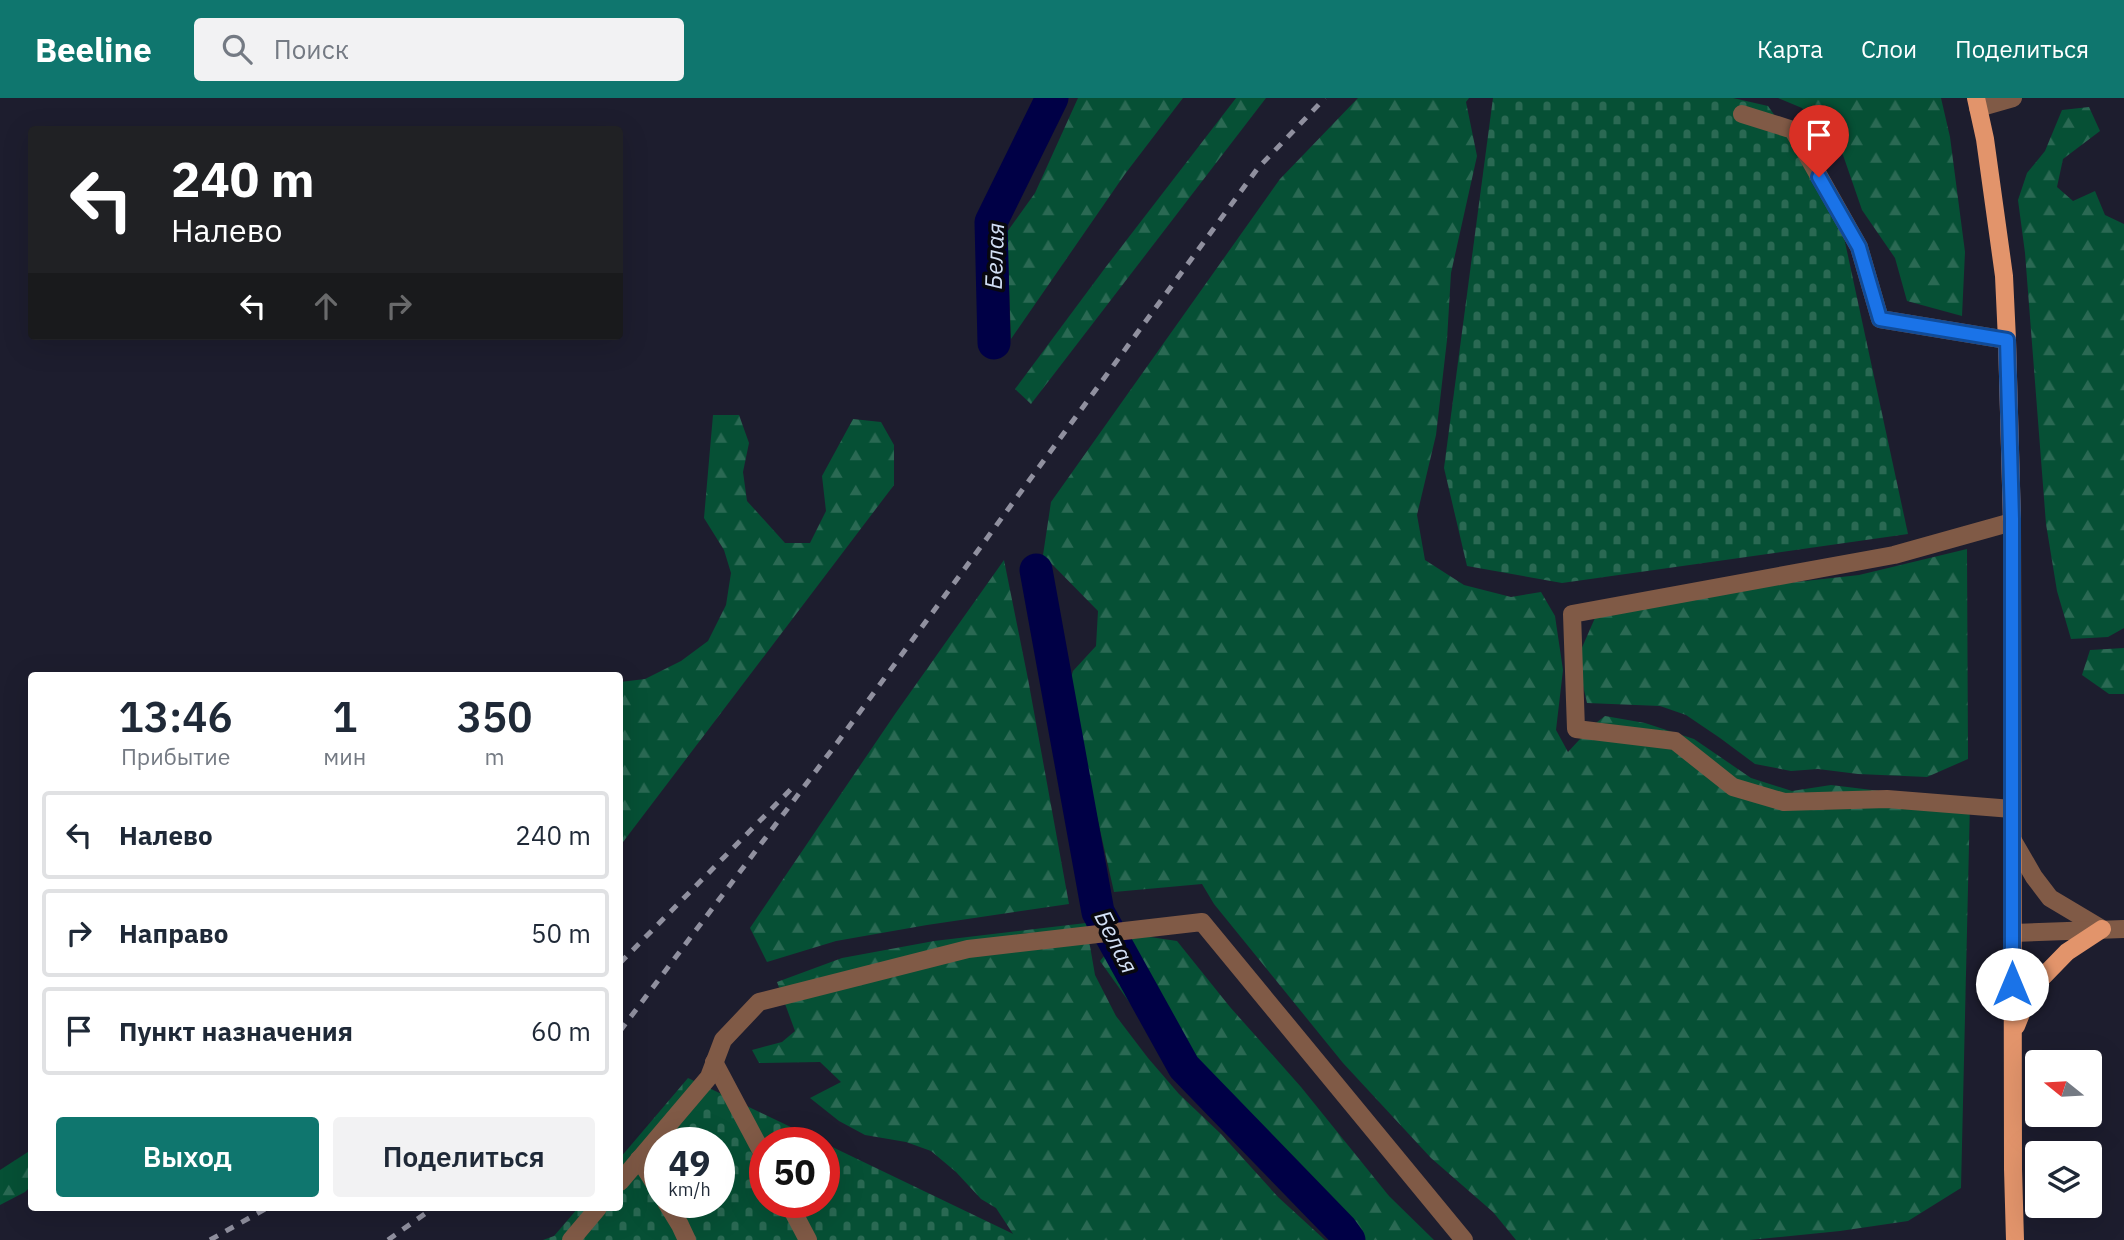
<!DOCTYPE html>
<html lang="ru">
<meta charset="utf-8">
<style>
body{margin:0;font-family:"IBM Plex Sans",sans-serif;background:#f2f2f3;color:#1f2937;height:100vh;display:flex;flex-direction:column;font-size:26px;white-space:nowrap}
*{box-sizing:border-box;margin:0}
p{font-size:23px;color:#747a83}
.icon{flex:none;width:38px;height:38px;fill:none;stroke:currentColor;stroke-width:2;stroke-linecap:round;stroke-linejoin:round}
.map{position:relative;flex:1;overflow:hidden}
.sheet{position:absolute;left:28px;top:574px;width:595px;height:539px;display:flex;flex-direction:column;background:#fff;border-radius:7px;box-shadow:0 7px 28px #0002}
.sheet>*{flex:none}
.banner{position:absolute;left:28px;top:28px;width:595px;height:214px;border-radius:7px;box-shadow:0 7px 28px #0002;background:#202124;color:#fff;overflow:hidden}
.needle{width:46px;rotate:288deg}
.controls{position:absolute;left:2025px;top:952px;display:grid;gap:14px}
.controls a{display:grid;place-items:center;width:77px;height:77px;border-radius:7px;background:#fff;box-shadow:0 7px 28px #0002;font-size:35px}
.speed{position:absolute;left:644px;top:1029px;display:flex;gap:14px;font-size:35px;font-weight:700;text-align:center}
.speed>*{display:grid;place-content:center;width:91px;height:91px;border-radius:50%;background:#fff;box-shadow:0 7px 28px #0002;line-height:1}
.speed small{font-size:18px;font-weight:400}
.speed .limit{border:10px solid #d22;background:#fff;color:#111}
.pin{position:absolute;display:grid;place-items:center;width:60px;height:60px;color:#fff;margin:-72px -30px;border-radius:50% 50% 50% 0;rotate:-45deg;box-shadow:0 0 7px #0007}
.pin .icon{rotate:45deg}
.me{position:absolute;width:77px;margin:-38px;rotate:0deg;stroke-linejoin:round;filter:drop-shadow(0 0 5px #0008)}
.turn{display:flex;align-items:center;gap:24px;height:147px;padding:0 28px;font-size:32px}
.turn .icon{width:91px;height:91px;stroke-width:2.5}
.turn b{display:block;font-size:49px;line-height:60px}
.lanes{display:flex;align-items:center;height:66px;padding:0 28px;background:#0003;justify-content:center;gap:35px;direction:ltr}
.lanes .off{opacity:.35}
.eta{display:flex;justify-content:space-evenly;align-items:center;height:119px;text-align:center}
.eta b{font-size:42px;font-weight:600;line-height:49px}
.button{display:flex;gap:14px;margin-top:auto;padding:14px 28px}
.button a{flex:1;height:80px;border-radius:7px;background:#0f766e;color:#fff;font-size:28px;font-weight:600;line-height:80px;text-align:center}
.button a+a{background:#f2f2f3;color:#1f2937}
ul{padding:0;list-style:none}
li{display:flex;align-items:center;gap:21px;height:88px;margin:0 14px 10px;padding:0 14px;border:4px solid #e0e1e3;border-radius:7px}
li div{flex:1}
li b{display:block;font-size:26px}
li em{font-style:normal}
header{display:flex;align-items:center;gap:42px;box-sizing:border-box;height:98px;padding:0 35px;background:#0f766e;color:#fff}
header strong{font-size:33px}
nav{display:flex;gap:38px;margin-inline-start:auto;font-size:24px}
.search{width:490px;height:63px;background:#f2f2f3;display:flex;align-items:center;gap:18px;box-sizing:border-box;padding:0 24px;border-radius:7px;color:#747a83;font-size:26px}
.map>svg:first-child{display:block}
.forest{fill:url(#forest-firs)}
.cemetery{fill:url(#cemetery-stones);fill-rule:evenodd}
.lines{fill:none;stroke-linecap:round;stroke-linejoin:round}
.river{stroke:#000046;stroke-width:33}
.minor{stroke:#805a46;stroke-width:18}
.major{stroke:#e2946b;stroke-width:18}
.rail{stroke:#90909f;stroke-width:5;stroke-dasharray:9 9;stroke-linecap:butt}
.route-casing{stroke:#114b97;stroke-width:18}
.route{stroke:#1a73e8;stroke-width:12}
.labels{text-anchor:middle;stroke-width:7;stroke-linejoin:round;paint-order:stroke}
.water-label{font-size:24px;font-style:italic;fill:#d2dff4;stroke:#08080f}
</style>
<header>
<strong>Beeline</strong>
<div class="search"><svg class="icon" aria-label="search" viewBox="0 0 24 24"><circle cx="10" cy="10" r="6"/><path d="M15 15l6 6"/></svg>Поиск</div>
<nav><a>Карта</a><a>Слои</a><a>Поделиться</a></nav>
</header>
<div class="map">
<svg width="2124" height="1142" viewBox="0 0 2124 1142">
<defs>
<pattern id="forest-firs" width="22" height="20" patternUnits="userSpaceOnUse" patternTransform="scale(1.75)"><rect width="22" height="20" fill="#065035"/><path d="M5 1l3.5 6h-7zM16 11l3.5 6h-7z" fill="#2a6953"/></pattern>
<pattern id="cemetery-stones" width="16" height="16" patternUnits="userSpaceOnUse" patternTransform="scale(1.75)"><rect width="16" height="16" fill="#065035"/><path d="M2 7V4a2 2 0 0 1 4 0v3zM10 15v-3a2 2 0 0 1 4 0v3z" fill="#2a6953"/></pattern>
</defs>
<rect width="100%" height="100%" fill="#1d1d2e"/>
<g class="forest">
<path d="M1078 0H1183L1125 76 1011 241 1007 134 1035 95Z"/>
<path d="M1236 0H1266L1031 306 1015 291 1105 170Z"/>
<path d="M1358 0H1469L1466 4 1477 58 1451 175 1447 242 1436 337 1417 417 1425 462 1464 487 1511 499 1541 494 1555 518 1563 572 1556 632 1568 654 1592 628 1605 618 1645 625 1694 641 1751 680 1792 693 1831 687 1970 704 1961 1090 1908 1123 1840 1133 1749 1142H1516L1493 1114 1431 1060 1343 965 1214 806 1202 786 1114 794 1068 590 1073 573 1096 548 1098 513 1043 457 1051 404 1280 81Z"/>
<path d="M1778 0H1941L1950 39 1965 154 1962 218 1907 203 1895 160 1862 112 1843 57 1821 30 1802 10Z"/>
<path d="M2089 9 2100 33 2063 61 2057 89 2073 103 2095 93 2105 117 2124 126V530L2108 539 2071 541 2057 493 2046 426 2025 155 2018 102 2027 75 2045 53 2062 12Z"/>
<path d="M713 317H739L749 345 743 374 747 403 785 445H810L826 413 822 378 853 321 881 324 894 347V387L620 748V584L645 581 681 563 708 543 726 507 731 475 724 452 704 420Z"/>
<path d="M1967 451 1968 661 1927 679 1858 676 1818 671 1791 673 1755 666 1720 640 1686 617 1660 608 1587 605 1577 561 1598 513 1696 495 1859 477Z"/>
<path d="M1004 462 1028 581 1069 806 927 827 836 843 767 864 750 830 895 616Z"/>
<path d="M2124 550V596H2109L2082 577 2090 552Z"/>
<path d="M1086 825 1095 877 1116 918 1148 960 1179 996 1221 1036 1278 1099 1325 1142H1017L996 1110 981 1101 956 1074 931 1053 906 1044 865 1037 839 1023 810 1000 841 984 820 964 759 965 752 952 782 944 795 933 777 884 842 860 934 843Z"/>
<path d="M1123 835 1177 843 1230 909 1301 989 1389 1098 1434 1142H1354L1325 1098 1256 1033 1189 981 1147 929 1100 863Z"/>
<path d="M31 1052V1088L25 1094 0 1107V1072Z"/>
</g>
<g class="cemetery">
<path d="M1493 0H1733L1768 8 1837 107 1908 436 1562 485 1467 468 1444 370Z"/>
<path d="M688 980 824 1045H765V1104H824V1045L1026 1142H543L554 1138 578 1110H620V1060ZM660 1045H719V1104H660Z"/>
</g>
<g class="lines">
<g class="river">
<path d="M994 245 991 124 1052 0"/>
<path d="M1036 472 1098 814 1184 969 1341 1131 1349 1142"/>
</g>
<g class="minor">
<path d="M1978 10 2013 0"/>
<path d="M1742 16 1793 32 1859 149 1880 221 2007 242"/>
<path d="M2012 711 1887 701 1784 704 1733 689 1675 643 1576 631 1572 516 1894 457 2012 424"/>
<path d="M2012 741 2034 779 2050 800 2102 831"/>
<path d="M2013 835 2124 831"/>
<path d="M714 964 765 1060"/>
<path d="M639 1061 660 1094"/>
<path d="M620 1084 709 979 723 942 759 904 968 851 1202 824 1464 1142"/>
<path d="M666 1104 680 1127 687 1142"/>
<path d="M788 1104 808 1142"/>
<path d="M571 1142 598 1110"/>
</g>
<g class="major">
<path d="M1976 0 1985 41 2004 178 2007 242 2012 424 2013 1071 2015 1142"/>
<path d="M2016 928 2031 891 2067 854 2102 831"/>
</g>
<g class="rail">
<path d="M620 865 795 687"/>
<path d="M620 933 837 645 1258 70 1325 0"/>
<path d="M210 1142 267 1110"/>
<path d="M388 1142 433 1110"/>
</g>
</g>
<g class="lines">
<defs>
<path id="route" d="M1819 79 1859 149 1880 221 2007 242 2012 421V886"/>
</defs>
<use href="#route" class="route-casing"/>
<use href="#route" class="route"/>
</g>
<g class="labels">
<g class="water-label">
<text transform="translate(995 158) rotate(-88)" y="8">Белая</text>
<text transform="translate(1116 844) rotate(63)" y="8">Белая</text>
</g>
</g>
</svg>
<div class="controls">
<a><svg class="needle" viewBox="-14 -14 28 28"><path d="M0-13l5 13h-10z" fill="#e53935"/><path d="M0 13l5-13h-10z" fill="#747a83"/></svg></a>
<a><svg class="icon" aria-label="layers" viewBox="0 0 24 24"><path d="M12 4l9 5-9 5-9-5zM3 14l9 5 9-5"/></svg></a>
</div>
<div class="speed"><div>49<small>km/h</small></div><div class="limit">50</div></div>
<div class="pin" style="left:1819px;top:79px;background:#d93025"><svg class="icon" aria-label="arrive" viewBox="0 0 24 24"><path d="M6 21V4h12l-3 4 3 4H6"/></svg></div>
<svg class="me" style="left:2012px;top:886px" viewBox="-20 -20 40 40"><circle r="19" fill="#fff"/><path d="M0-13L10 11 0 6-10 11z" fill="#1a73e8"/></svg>
<div class="banner">
<div class="turn"><svg class="icon" aria-label="left" viewBox="0 0 24 24"><path d="M17 20v-9H6M10 6l-5 5 5 5"/></svg><div><b>240 m</b>Налево</div></div>
<div class="lanes"><svg class="icon" aria-label="left" viewBox="0 0 24 24"><path d="M17 20v-9H6M10 6l-5 5 5 5"/></svg><svg class="icon off" aria-label="ahead" viewBox="0 0 24 24"><path d="M12 20V5M6 11l6-6 6 6"/></svg><svg class="icon off" aria-label="right" viewBox="0 0 24 24"><path d="M7 20v-9h11M14 6l5 5-5 5"/></svg></div>
</div>
<section class="sheet">
<div class="eta">
<div><b>13:46</b><p>Прибытие</p></div>
<div><b>1</b><p>мин</p></div>
<div><b>350</b><p>m</p></div>
</div>
<ul>
<li><svg class="icon" aria-label="left" viewBox="0 0 24 24"><path d="M17 20v-9H6M10 6l-5 5 5 5"/></svg><div><b>Налево</b></div><em>240 m</em></li>
<li><svg class="icon" aria-label="right" viewBox="0 0 24 24"><path d="M7 20v-9h11M14 6l5 5-5 5"/></svg><div><b>Направо</b></div><em>50 m</em></li>
<li><svg class="icon" aria-label="arrive" viewBox="0 0 24 24"><path d="M6 21V4h12l-3 4 3 4H6"/></svg><div><b>Пункт назначения</b></div><em>60 m</em></li>
</ul>
<div class="button"><a>Выход</a><a>Поделиться</a></div>
</section>
</div>
